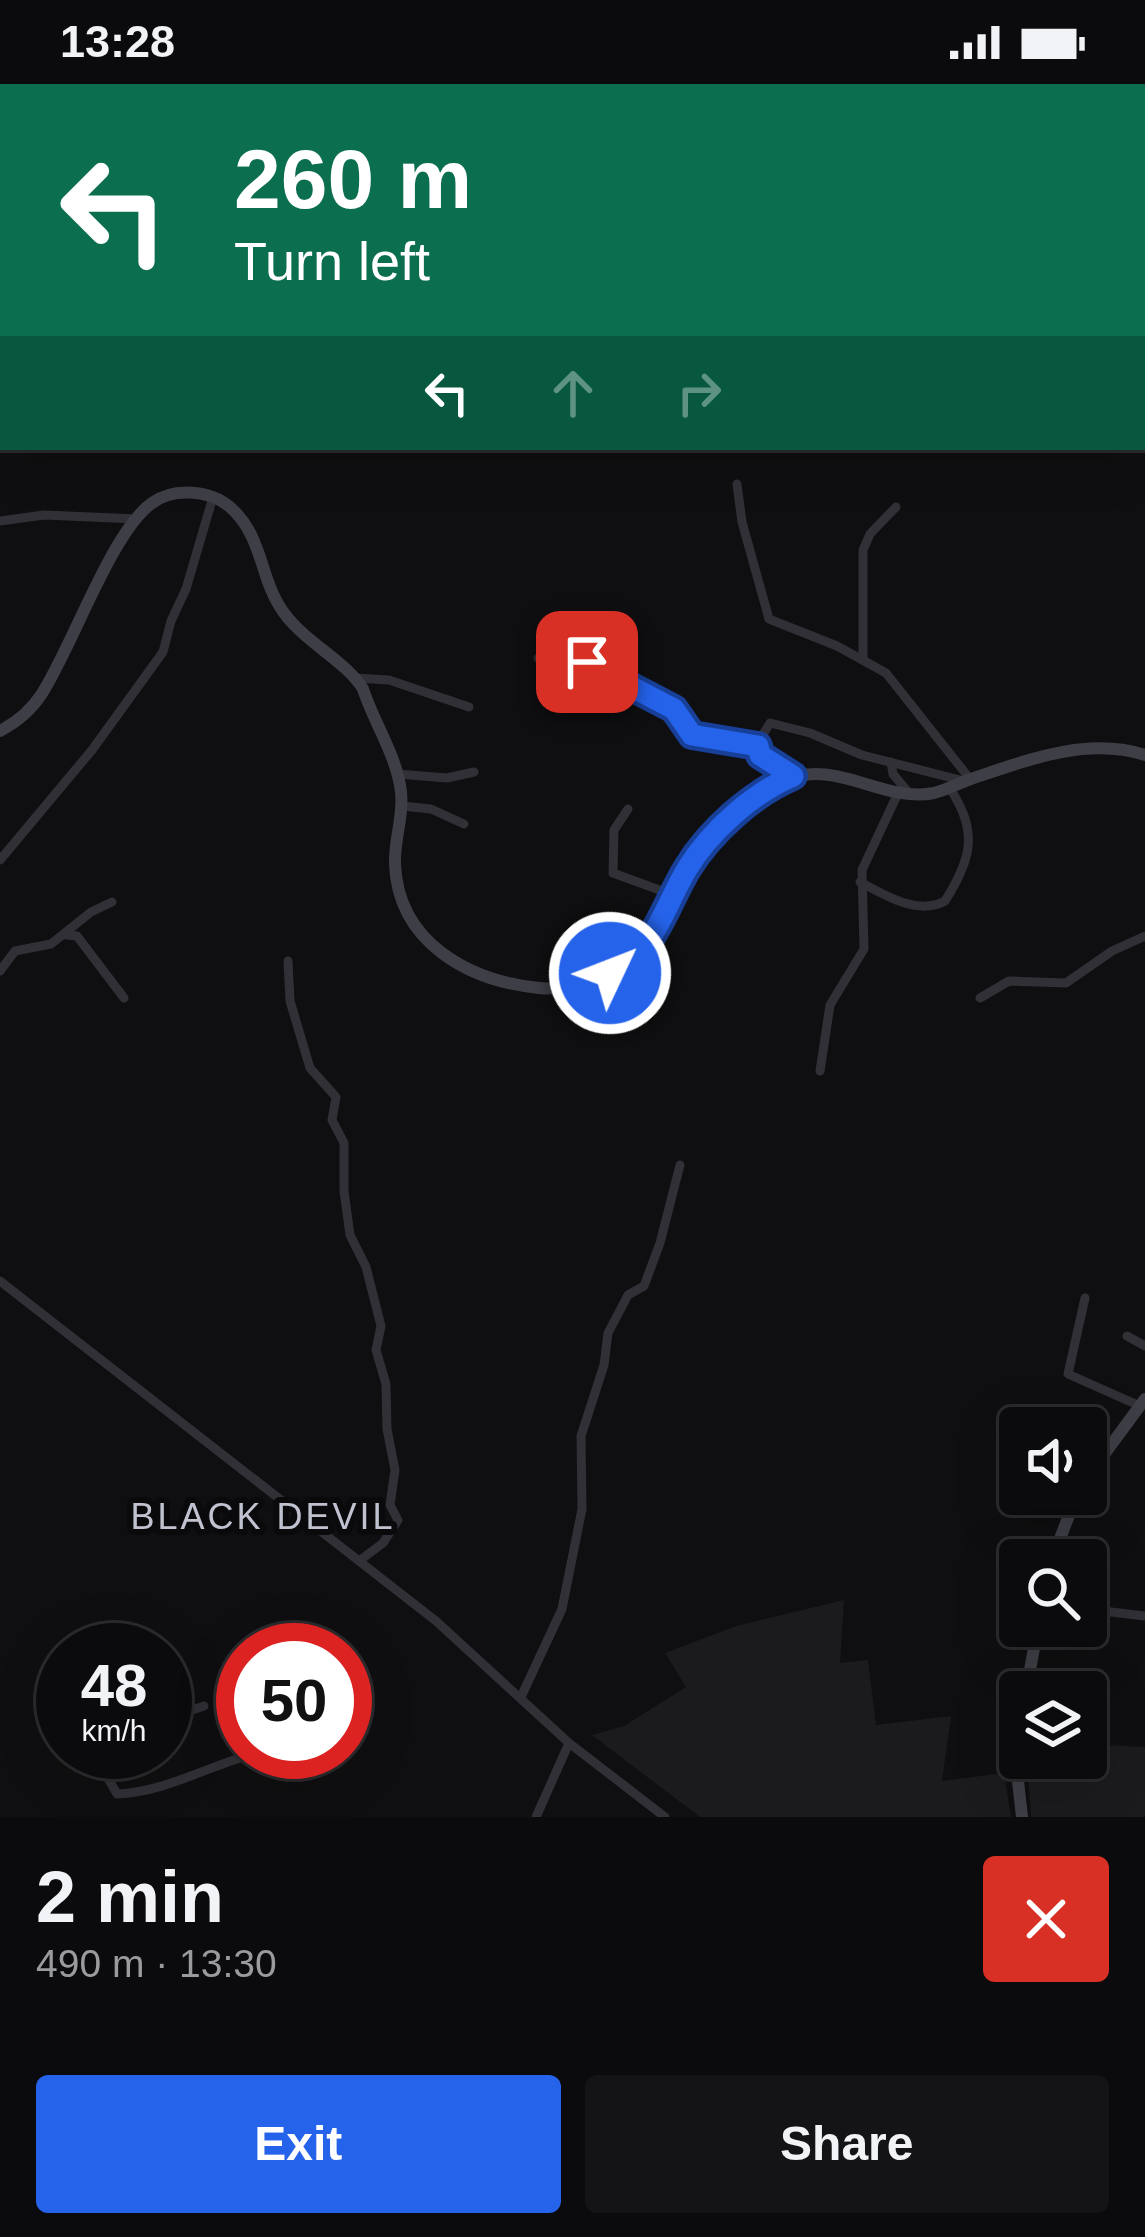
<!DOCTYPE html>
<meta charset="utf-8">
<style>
body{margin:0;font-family:Helvetica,sans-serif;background:#141416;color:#f1f3f6;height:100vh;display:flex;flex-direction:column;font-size:45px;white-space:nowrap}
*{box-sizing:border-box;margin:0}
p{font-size:39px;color:#9a9b9d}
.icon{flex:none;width:66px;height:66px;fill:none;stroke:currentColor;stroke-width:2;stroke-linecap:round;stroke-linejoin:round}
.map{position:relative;height:1733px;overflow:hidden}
.panel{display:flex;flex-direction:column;background:#0b0b0d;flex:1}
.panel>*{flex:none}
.banner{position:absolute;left:0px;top:0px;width:1146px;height:366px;box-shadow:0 12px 48px #0002,0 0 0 3px #2b2b2e;background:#0b6e4f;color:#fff;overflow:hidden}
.fabs{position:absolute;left:999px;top:1323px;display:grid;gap:24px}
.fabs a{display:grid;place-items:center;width:108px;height:108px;border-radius:12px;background:#0b0b0d;box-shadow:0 12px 48px #0002,0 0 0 3px #2b2b2e;font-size:60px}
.speed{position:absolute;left:36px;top:1539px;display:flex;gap:24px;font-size:60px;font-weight:700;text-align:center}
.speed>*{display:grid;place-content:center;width:156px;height:156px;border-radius:50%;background:#0b0b0d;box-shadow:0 12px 48px #0002,0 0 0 3px #2b2b2e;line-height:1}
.speed small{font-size:30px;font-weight:400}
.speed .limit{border:18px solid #d22;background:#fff;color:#111}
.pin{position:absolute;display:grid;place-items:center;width:102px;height:102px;color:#fff;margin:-51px;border-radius:24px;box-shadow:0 6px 18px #0006}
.me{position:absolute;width:132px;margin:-66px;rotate:47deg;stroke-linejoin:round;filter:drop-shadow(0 0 9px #0008)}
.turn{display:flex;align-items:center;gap:42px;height:252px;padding:0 36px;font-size:54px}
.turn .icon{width:156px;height:156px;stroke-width:2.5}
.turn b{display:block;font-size:84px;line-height:102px}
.lanes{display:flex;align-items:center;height:114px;padding:0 36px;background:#0003;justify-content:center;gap:60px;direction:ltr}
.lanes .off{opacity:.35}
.round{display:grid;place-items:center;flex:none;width:126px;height:126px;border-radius:12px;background:#141416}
.headline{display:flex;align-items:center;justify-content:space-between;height:204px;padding:0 36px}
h1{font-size:72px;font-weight:600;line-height:90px}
.action{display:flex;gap:24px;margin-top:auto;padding:24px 36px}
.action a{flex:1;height:138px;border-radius:12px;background:#2563eb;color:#fff;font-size:48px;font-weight:600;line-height:138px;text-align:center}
.action a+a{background:#141416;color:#f1f3f6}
.status{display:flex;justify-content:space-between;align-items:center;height:84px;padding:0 60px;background:#0b0b0d;direction:ltr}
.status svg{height:33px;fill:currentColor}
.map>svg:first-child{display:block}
.built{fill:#1b1b1e}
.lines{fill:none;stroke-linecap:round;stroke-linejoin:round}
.stream{stroke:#252c35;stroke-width:3}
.minor{stroke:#303036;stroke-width:9}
.secondary{stroke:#3e3f46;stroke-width:12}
.route-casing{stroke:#184099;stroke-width:30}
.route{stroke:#2563eb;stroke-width:21}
.labels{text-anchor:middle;stroke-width:12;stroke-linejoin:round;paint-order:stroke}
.quarter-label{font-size:36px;letter-spacing:3px;fill:#c0c2cf;stroke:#0a0a0c}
</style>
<div class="status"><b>13:28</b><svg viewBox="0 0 49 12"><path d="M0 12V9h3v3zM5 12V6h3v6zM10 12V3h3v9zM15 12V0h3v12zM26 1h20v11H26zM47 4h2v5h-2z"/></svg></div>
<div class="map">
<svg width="1145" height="1733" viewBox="0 0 1145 1733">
<rect width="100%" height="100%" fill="#0f0f11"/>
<g class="built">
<path d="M844 1516 840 1579 868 1576 876 1641 951 1632 942 1697 1004 1689 1011 1733H700L592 1651 624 1642 686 1603 665 1569 736 1542Z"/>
<path d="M1086 1660 1145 1663V1733H1031L1027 1674H1086Z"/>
</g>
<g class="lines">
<path class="stream" d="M0 301 3 299"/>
<g class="minor">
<path d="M57 0 124 2"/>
<path d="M300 0 302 3"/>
<path d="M1143 259 1145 262"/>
<path d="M737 400 742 438 769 535 837 562 886 589 970 695"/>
<path d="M0 437 44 431 137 435"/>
<path d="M538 574 566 571 609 586 628 601 675 625 692 651 758 663"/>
<path d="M863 575V466L870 450 896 423"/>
<path d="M355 594 389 596 469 623"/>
<path d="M891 678 893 690 908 708"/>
<path d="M397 690 447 694 474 688"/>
<path d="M793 692 759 669V657L770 639 810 649 862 671 964 697"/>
<path d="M402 722 431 725 464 740"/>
<path d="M628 725 614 746 613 789 673 811"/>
<path d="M0 776 92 666 163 568 171 537 186 505 213 413"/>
<path d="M860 798C884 811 918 832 945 817 973 773 978 746 949 703"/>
<path d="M66 851 77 852 124 914"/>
<path d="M288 877 290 917 310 984 336 1013 332 1036 344 1059V1107L350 1151 366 1183 381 1242 376 1266 386 1300 387 1345 395 1386 390 1421 398 1436 383 1459 359 1477"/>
<path d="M0 887 15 867 51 860 91 828 112 818"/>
<path d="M980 914 1009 897 1066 899 1112 867 1145 852"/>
<path d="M820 987 830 921 864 865 862 786 899 707"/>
<path d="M0 1197 436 1537 569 1659 665 1733"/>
<path d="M1085 1214 1068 1290 1140 1322"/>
<path d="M1127 1252 1145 1262"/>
<path d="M1086 1525 1145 1532"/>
<path d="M521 1613 562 1525 582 1425 581 1352 604 1281 608 1249 628 1211 644 1202 660 1159 680 1081"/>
<path d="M165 1635 204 1622"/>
<path d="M115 1668 109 1696 117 1710C161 1708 199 1687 240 1674 253 1670 264 1676 277 1668"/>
<path d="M293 1668 323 1675"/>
<path d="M536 1733 569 1659"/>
</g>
<g class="secondary">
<path d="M0 647C17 638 31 626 41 611 72 564 111 448 152 419 174 403 210 406 230 423 264 453 259 495 284 529 306 559 347 578 363 605 374 639 397 672 401 708 404 732 394 755 395 780 398 858 468 897 539 904 569 907 621 893 640 869 658 845 670 816 684 789 705 754 746 714 783 697 835 673 882 719 934 709 946 706 957 700 968 696 1024 677 1086 652 1145 671"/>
<path d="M1086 1395 1145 1315"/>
<path d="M1052 1476 1077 1410"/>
<path d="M1026 1608 1038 1542"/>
<path d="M1020 1638 1017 1688 1022 1733"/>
</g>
</g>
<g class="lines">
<defs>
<path id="route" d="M587 578 609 586 628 601 674 625 692 651 758 662 760 671 793 692C753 709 710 747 687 785 665 821 653 872 610 889"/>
</defs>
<use href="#route" class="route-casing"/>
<use href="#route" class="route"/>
</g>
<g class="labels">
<g class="quarter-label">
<text x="263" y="1445">BLACK DEVIL</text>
</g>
</g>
</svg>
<div class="fabs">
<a><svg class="icon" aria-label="sound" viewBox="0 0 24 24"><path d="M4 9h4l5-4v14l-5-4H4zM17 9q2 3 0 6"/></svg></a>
<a><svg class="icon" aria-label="search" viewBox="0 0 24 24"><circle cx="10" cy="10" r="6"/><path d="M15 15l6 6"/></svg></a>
<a><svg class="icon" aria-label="layers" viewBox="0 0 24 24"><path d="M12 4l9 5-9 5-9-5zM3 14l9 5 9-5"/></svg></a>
</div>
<div class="speed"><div>48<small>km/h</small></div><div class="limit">50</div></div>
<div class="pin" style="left:587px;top:578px;background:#d93025"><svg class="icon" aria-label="arrive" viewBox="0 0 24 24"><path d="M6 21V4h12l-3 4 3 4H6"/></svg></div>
<svg class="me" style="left:610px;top:889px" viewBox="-20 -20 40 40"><circle r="17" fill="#2563eb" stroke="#fff" stroke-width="3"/><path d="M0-11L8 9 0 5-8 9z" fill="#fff"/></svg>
<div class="banner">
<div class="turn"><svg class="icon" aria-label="left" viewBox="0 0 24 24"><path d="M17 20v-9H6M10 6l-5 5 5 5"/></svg><div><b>260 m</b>Turn left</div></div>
<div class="lanes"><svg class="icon" aria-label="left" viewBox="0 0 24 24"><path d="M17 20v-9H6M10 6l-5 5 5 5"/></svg><svg class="icon off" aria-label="ahead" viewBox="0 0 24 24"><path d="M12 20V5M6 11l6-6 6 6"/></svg><svg class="icon off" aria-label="right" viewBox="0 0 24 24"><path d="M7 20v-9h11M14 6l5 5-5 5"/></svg></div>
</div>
</div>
<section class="panel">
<div class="headline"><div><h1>2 min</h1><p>490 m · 13:30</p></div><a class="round" style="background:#d93025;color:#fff"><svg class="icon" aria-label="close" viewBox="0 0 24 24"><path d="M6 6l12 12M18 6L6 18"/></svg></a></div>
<div class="action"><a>Exit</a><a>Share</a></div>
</section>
